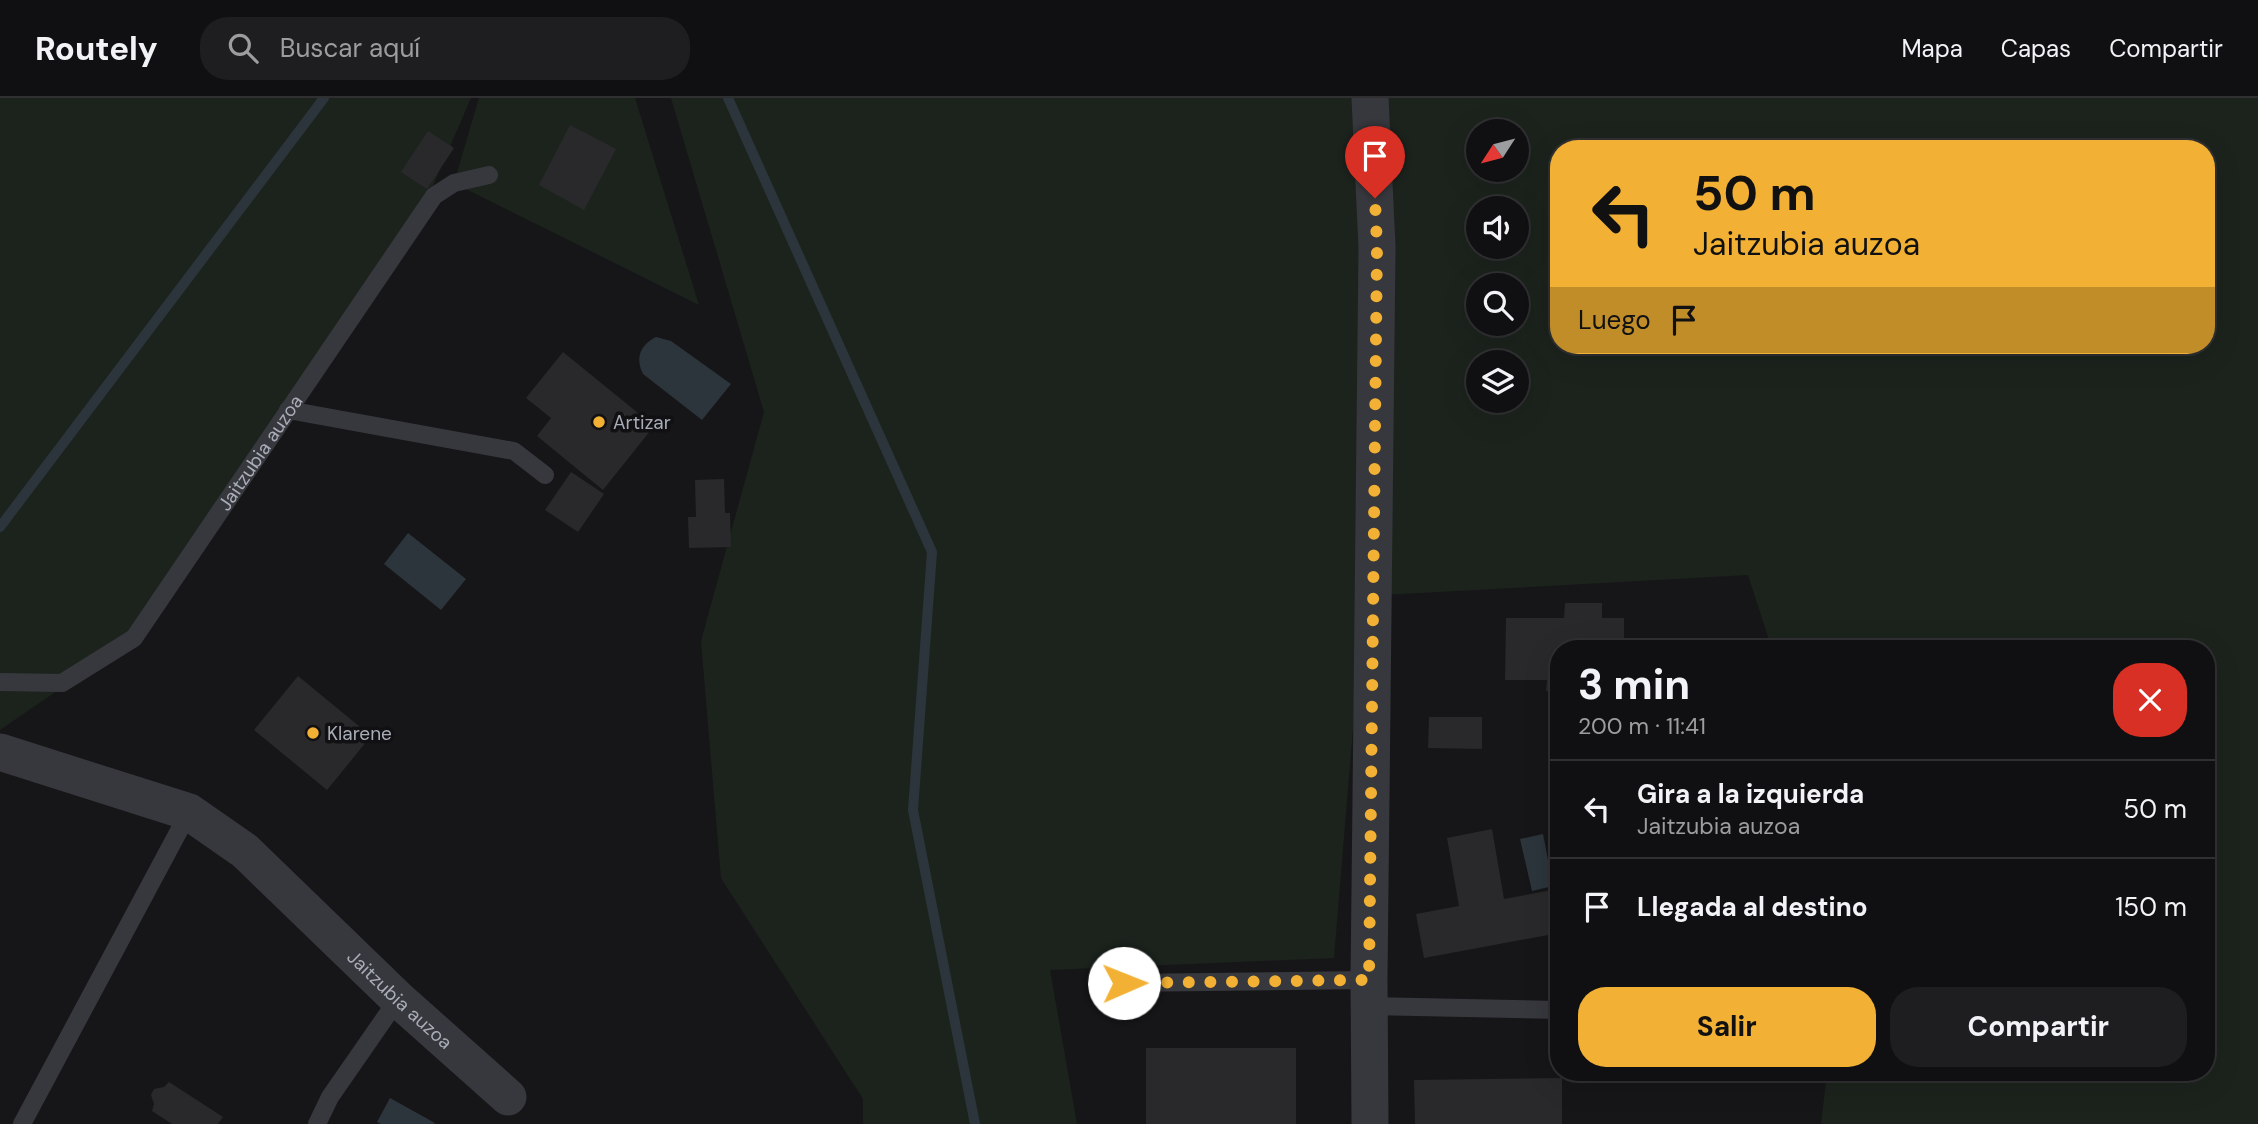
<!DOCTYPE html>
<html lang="es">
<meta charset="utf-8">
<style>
body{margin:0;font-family:"DM Sans",sans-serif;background:#1e1e20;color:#f1f3f6;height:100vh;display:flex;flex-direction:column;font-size:26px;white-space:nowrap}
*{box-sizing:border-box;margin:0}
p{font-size:23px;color:#9c9d9f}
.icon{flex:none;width:38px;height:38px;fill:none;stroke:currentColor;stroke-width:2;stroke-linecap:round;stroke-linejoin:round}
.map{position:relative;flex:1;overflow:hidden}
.panel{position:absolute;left:1550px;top:542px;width:665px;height:441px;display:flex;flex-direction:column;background:#101012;border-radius:28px;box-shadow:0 7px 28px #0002,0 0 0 2px #303032}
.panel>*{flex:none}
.guide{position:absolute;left:1550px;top:42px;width:665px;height:214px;border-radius:28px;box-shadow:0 7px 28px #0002,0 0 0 2px #303032;background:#f2b134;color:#111;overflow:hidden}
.needle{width:46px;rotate:234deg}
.fabs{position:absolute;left:1466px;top:21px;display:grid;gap:14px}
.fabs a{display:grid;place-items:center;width:63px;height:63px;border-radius:50%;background:#101012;box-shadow:0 7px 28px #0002,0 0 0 2px #303032;font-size:35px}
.pin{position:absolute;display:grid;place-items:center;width:60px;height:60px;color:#fff;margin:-72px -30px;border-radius:50% 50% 50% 0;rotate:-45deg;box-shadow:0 0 7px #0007}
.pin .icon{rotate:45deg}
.me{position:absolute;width:77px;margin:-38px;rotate:89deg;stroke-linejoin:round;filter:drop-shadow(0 0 5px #0008)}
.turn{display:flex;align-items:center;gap:24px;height:147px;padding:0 28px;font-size:32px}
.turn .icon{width:91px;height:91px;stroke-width:2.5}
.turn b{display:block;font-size:49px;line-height:60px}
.then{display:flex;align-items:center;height:66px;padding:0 28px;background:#0003;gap:14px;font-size:26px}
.round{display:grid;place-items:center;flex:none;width:74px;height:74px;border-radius:28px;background:#1e1e20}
.head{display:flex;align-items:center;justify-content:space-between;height:119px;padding:0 28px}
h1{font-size:42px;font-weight:700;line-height:52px}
.cta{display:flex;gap:14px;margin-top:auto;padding:14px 28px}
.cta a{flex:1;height:80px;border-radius:28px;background:#f2b134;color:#111;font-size:28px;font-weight:700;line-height:80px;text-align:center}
.cta a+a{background:#1e1e20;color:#f1f3f6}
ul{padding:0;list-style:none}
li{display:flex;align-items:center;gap:21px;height:98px;padding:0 28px;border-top:2px solid #303032}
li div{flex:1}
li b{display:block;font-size:26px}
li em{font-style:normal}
header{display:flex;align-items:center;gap:42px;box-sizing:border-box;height:98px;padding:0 35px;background:#101012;border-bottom:2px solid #303032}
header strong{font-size:33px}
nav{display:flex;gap:38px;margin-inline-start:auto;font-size:24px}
.search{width:490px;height:63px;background:#1e1e20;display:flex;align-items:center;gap:18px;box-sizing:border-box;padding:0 24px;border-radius:28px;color:#9c9d9f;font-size:26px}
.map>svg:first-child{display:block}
.green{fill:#1c231d;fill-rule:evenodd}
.water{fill:#2c353c}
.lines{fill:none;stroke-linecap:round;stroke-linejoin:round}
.stream{stroke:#2c353c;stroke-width:10}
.building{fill:#29292c}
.service{stroke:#37383d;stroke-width:18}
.minor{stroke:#37383d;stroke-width:37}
.route{stroke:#f2b134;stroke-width:12;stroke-dasharray:0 21.6}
.poi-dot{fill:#f2b134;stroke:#111113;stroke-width:2.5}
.labels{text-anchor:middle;stroke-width:7;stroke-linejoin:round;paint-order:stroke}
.poi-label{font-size:19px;fill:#a8adb8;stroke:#111113;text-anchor:start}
.street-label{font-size:19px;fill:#a8adb8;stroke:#111113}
</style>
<header>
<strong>Routely</strong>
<div class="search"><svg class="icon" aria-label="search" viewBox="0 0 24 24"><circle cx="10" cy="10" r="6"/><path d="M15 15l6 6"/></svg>Buscar aquí</div>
<nav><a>Mapa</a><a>Capas</a><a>Compartir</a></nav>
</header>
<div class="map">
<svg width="2258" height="1026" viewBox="0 0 2258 1026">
<rect width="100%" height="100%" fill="#161618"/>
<g class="green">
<path d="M0 0H471L432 90 134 540 0 632Z"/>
<path d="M479 0H635L699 207 454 85Z"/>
<path d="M671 0H2258V1026H1821L1827 975H2207V551H1772L1748 477 1364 498 1334 860 1050 872 1077 1026H863V1001L721 780 701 543 764 314ZM1479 33H1517V72H1479ZM1559 51H2207V247H1559ZM1479 110H1517V149H1479ZM1479 187H1517V226H1479ZM1479 264H1517V303H1479Z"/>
</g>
<g class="water">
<path d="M656 239 671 243 731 286 702 322 643 276C635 260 640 247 656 239Z"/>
<path d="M408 435 466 481 441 512 384 466Z"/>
<path d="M1543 736 1553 788 1532 793 1520 741Z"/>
<path d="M390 1000 435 1025 434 1026H381L377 1024Z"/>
</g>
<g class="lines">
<g class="stream">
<path d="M728 0 932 454 913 712 975 1026"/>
<path d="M0 429 324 0"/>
</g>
</g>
<g class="building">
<path d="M570 27 616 51 584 112 539 87Z"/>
<path d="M428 33 454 50 427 91 401 74Z"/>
<path d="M563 254 654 328 603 392 537 338 551 320 526 300Z"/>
<path d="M571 374 604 396 578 434 545 412Z"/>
<path d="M724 381 725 415H730L731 449 689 450 688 419H696L695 382Z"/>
<path d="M1565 505H1602V520H1624V551H1559V593H1546L1547 582H1505L1506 520H1564Z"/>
<path d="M298 578 371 638 327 692 254 632Z"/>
<path d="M1429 619H1482V651L1428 650Z"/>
<path d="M1492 731 1504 801 1552 792 1559 835 1424 860 1416 816 1459 808 1447 740Z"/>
<rect x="1146" y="950" width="150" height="76"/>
<path d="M1562 980V1026H1415L1414 982Z"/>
<path d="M169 984 223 1019 218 1026H172L152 1013 154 1006 151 997 154 991 164 989Z"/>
</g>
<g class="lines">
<g class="service">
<path d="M288 312 514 353 545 377"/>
<path id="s1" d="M0 584 62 585 134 540 434 98 454 85 489 77"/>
<path d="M1124 885 1369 882"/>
<path d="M1369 908 1559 912"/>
<path d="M22 1026 189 714"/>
<path d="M317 1026 330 999 398 901"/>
</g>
<g class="minor">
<path id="s2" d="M0 654 189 714 245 753 398 901 508 999"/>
<path d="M1370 1026 1369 882 1377 149 1370 0"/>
</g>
</g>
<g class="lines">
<path class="route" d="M1124 885 1369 882 1377 149 1375 100"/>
</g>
<g class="poi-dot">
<circle cx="599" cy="324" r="7"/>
<circle cx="313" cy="635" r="7"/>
</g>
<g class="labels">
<g class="poi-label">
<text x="613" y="331">Artizar</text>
<text x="327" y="642">Klarene</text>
</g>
<g class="street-label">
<text dy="7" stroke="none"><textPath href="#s1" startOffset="371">Jaitzubia auzoa</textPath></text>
<text dy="7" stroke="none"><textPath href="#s2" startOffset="481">Jaitzubia auzoa</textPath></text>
</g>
</g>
</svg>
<div class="fabs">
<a><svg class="needle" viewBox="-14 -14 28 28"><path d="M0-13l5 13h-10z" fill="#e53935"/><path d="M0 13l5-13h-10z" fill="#9c9d9f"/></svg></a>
<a><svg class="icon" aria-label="sound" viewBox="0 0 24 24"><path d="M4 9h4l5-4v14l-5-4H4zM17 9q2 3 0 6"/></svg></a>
<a><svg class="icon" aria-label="search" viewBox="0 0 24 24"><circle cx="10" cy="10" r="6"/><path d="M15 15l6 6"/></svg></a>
<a><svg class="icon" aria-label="layers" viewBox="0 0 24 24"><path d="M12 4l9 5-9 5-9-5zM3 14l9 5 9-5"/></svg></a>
</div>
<div class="pin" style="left:1375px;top:100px;background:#d93025"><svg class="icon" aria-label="arrive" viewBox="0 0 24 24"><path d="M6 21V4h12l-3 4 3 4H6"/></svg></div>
<svg class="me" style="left:1124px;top:885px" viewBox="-20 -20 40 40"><circle r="19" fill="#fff"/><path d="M0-13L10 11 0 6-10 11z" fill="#f2b134"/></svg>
<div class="guide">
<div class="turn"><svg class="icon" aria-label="left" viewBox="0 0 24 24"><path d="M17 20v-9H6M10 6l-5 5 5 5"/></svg><div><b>50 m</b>Jaitzubia auzoa</div></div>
<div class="then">Luego<svg class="icon" aria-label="arrive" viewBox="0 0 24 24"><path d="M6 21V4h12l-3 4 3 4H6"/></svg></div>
</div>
<section class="panel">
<div class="head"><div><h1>3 min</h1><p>200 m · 11:41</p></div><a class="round" style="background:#d93025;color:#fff"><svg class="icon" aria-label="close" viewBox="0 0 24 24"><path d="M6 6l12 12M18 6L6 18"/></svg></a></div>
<ul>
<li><svg class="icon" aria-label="left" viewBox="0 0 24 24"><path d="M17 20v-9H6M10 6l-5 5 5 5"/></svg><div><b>Gira a la izquierda</b><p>Jaitzubia auzoa</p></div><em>50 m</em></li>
<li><svg class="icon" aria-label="arrive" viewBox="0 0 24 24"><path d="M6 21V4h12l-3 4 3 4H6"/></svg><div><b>Llegada al destino</b></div><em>150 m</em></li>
</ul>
<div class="cta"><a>Salir</a><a>Compartir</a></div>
</section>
</div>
